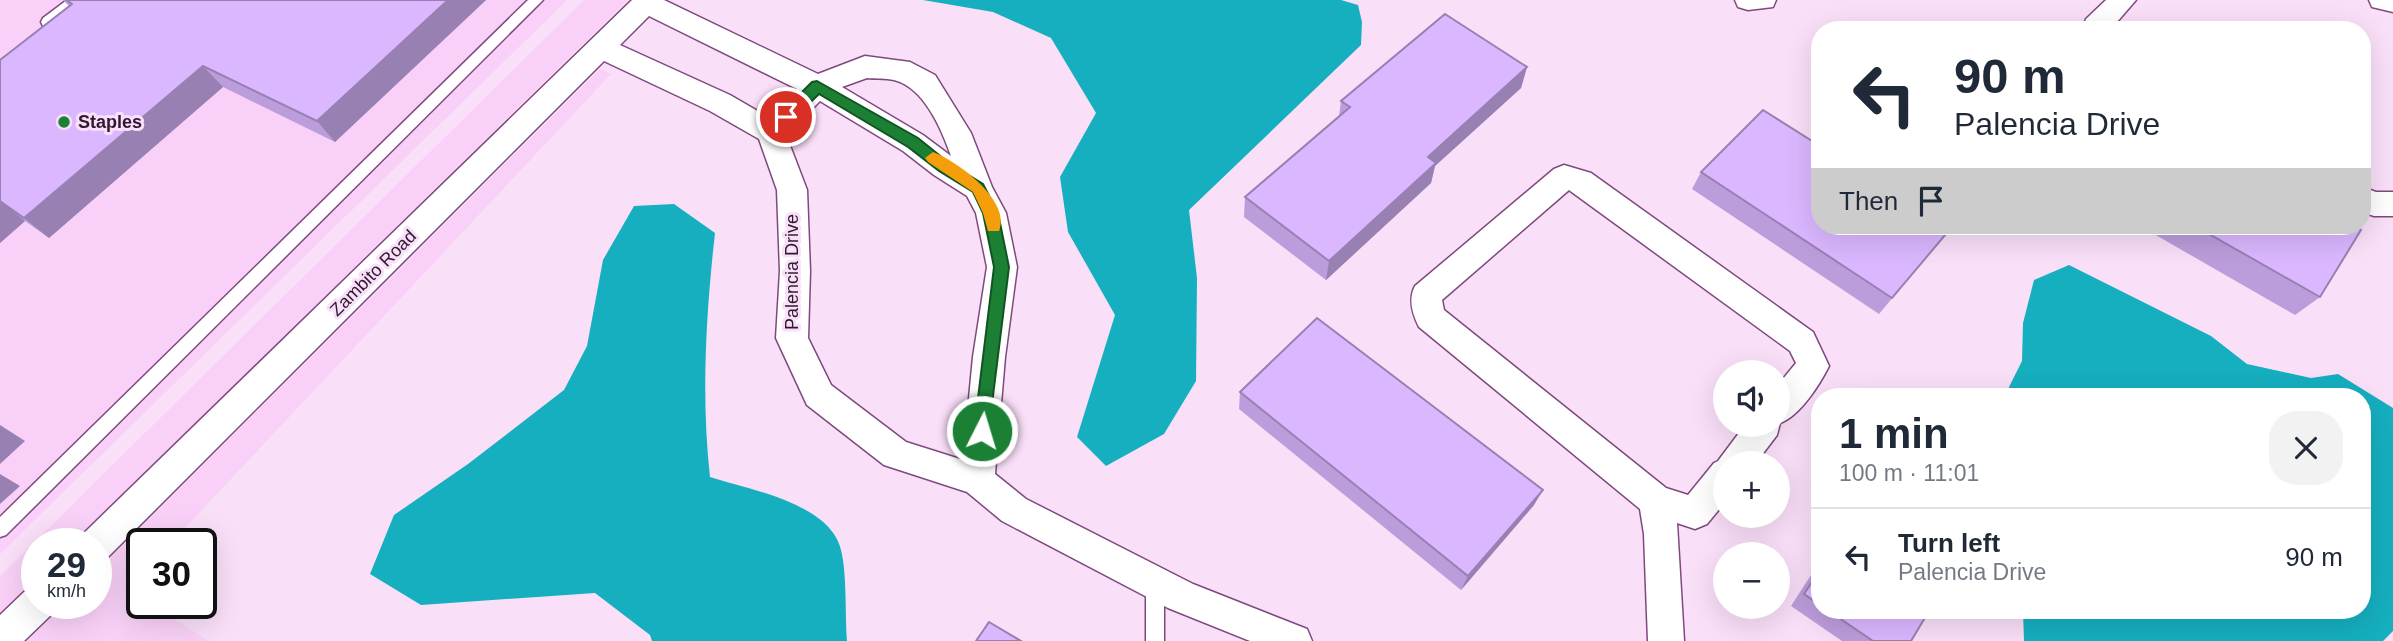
<!DOCTYPE html>
<meta charset="utf-8">
<style>
body{margin:0;font-family:Arial,sans-serif;background:#f2f2f3;color:#1f2937;height:100vh;display:flex;flex-direction:column;font-size:26px;white-space:nowrap}
*{box-sizing:border-box;margin:0}
p{font-size:23px;color:#747a83}
.icon{flex:none;width:38px;height:38px;fill:none;stroke:currentColor;stroke-width:2;stroke-linecap:round;stroke-linejoin:round}
.map{position:relative;flex:1;overflow:hidden}
.details{position:absolute;left:1811px;top:388px;width:560px;height:231px;display:flex;flex-direction:column;background:#fff;border-radius:28px;box-shadow:0 7px 28px #0002}
.details>*{flex:none}
.guide{position:absolute;left:1811px;top:21px;width:560px;height:214px;border-radius:28px;box-shadow:0 7px 28px #0002;background:#fff;color:#1f2937;overflow:hidden}
.controls{position:absolute;left:1713px;top:360px;display:grid;gap:14px}
.controls a{display:grid;place-items:center;width:77px;height:77px;border-radius:50%;background:#fff;box-shadow:0 7px 28px #0002;font-size:35px}
.speed{position:absolute;left:21px;top:528px;display:flex;gap:14px;font-size:35px;font-weight:700;text-align:center}
.speed>*{display:grid;place-content:center;width:91px;height:91px;border-radius:50%;background:#fff;box-shadow:0 7px 28px #0002;line-height:1}
.speed small{font-size:18px;font-weight:400}
.speed .limit{border:4px solid #111;border-radius:10px;background:#fff;color:#111}
.pin{position:absolute;display:grid;place-items:center;width:60px;height:60px;color:#fff;margin:-30px;border:4px solid #fff;border-radius:50%;box-shadow:0 2px 7px #0007}
.me{position:absolute;width:77px;margin:-38px;rotate:5deg;stroke-linejoin:round;filter:drop-shadow(0 0 5px #0008)}
.turn{display:flex;align-items:center;gap:24px;height:147px;padding:0 28px;font-size:32px}
.turn .icon{width:91px;height:91px;stroke-width:2.5}
.turn b{display:block;font-size:49px;line-height:60px}
.then{display:flex;align-items:center;height:66px;padding:0 28px;background:#0003;gap:14px;font-size:26px}
.round{display:grid;place-items:center;flex:none;width:74px;height:74px;border-radius:28px;background:#f2f2f3}
.summary{display:flex;align-items:center;justify-content:space-between;height:119px;padding:0 28px}
h1{font-size:42px;font-weight:700;line-height:52px}
ul{padding:0;list-style:none}
li{display:flex;align-items:center;gap:21px;height:98px;padding:0 28px;border-top:2px solid #e0e1e3}
li div{flex:1}
li b{display:block;font-size:26px}
li em{font-style:normal}
.map>svg:first-child{display:block}
.built{fill:#f9d1f8}
.water{fill:#15afc0}
.lines{fill:none;stroke-linecap:round;stroke-linejoin:round}
.lane-casing{stroke:#7f497f;stroke-width:3}
.street-casing{stroke:#7f497f;stroke-width:3}
.lane{fill:#fff;fill-rule:evenodd}
.street{fill:#fff;fill-rule:evenodd}
.wall{fill:#bc9ddb}
.shaded-wall{fill:#9980b2}
.building{fill:#dbb7ff;stroke:#9980b2;stroke-width:2}
.route{fill:#1c8034;stroke:#125322;stroke-width:2}
.slow{fill:#f59e0b}
.poi-dot{fill:#1c8034;stroke:#f9dff8;stroke-width:2.5}
.labels{text-anchor:middle;stroke-width:6;stroke-linejoin:round;paint-order:stroke}
.poi-label{font-size:18px;font-weight:bold;fill:#301930;stroke:#f9dff8;text-anchor:start}
.street-label{font-size:18px;fill:#301930;stroke:#f9dff8}
</style>
<div class="map">
<svg width="2393" height="641" viewBox="0 0 2393 641">
<rect width="100%" height="100%" fill="#f9dff8"/>
<g class="built">
<path d="M0 0H567L0 554Z"/>
<path d="M584 0H628L71 544H37V578L0 614V576Z"/>
<path d="M600 69 611 74 170 544H142V574L128 589 142 598V604H151L208 641H27L64 604H96V572Z"/>
</g>
<g class="water">
<path d="M923 0H1341L1358 5 1362 22 1361 45 1189 210 1197 278 1196 381 1164 434 1106 466 1077 437 1115 315 1068 232 1060 177 1096 113 1051 38 993 12Z"/>
<path d="M674 204 715 233C706 313 701 397 710 477 750 490 830 503 841 550 847 574 845 614 847 641H652L650 635 595 593 421 605 370 574 394 515 468 464 564 390 587 346 603 260 634 206Z"/>
<path d="M2069 265 2211 336 2247 364 2311 378 2338 374 2393 408V631L2383 641H2024L2023 611H2362V397H2010L2009 387 2022 361 2023 323 2034 280Z"/>
</g>
<g class="lines">
<defs>
<g id="lane">
<path d="M67 0H83L53 26H43L41 22 43 18Z"/>
<path d="M528 0H543L6 535 0 537V517Z"/>
<path d="M1155 575 1161 577 1164 583V641H1146V583L1149 577Z"/>
</g>
<g id="street">
<path d="M632 0H664L818 74 865 56 910 62 935 75 971 133 992 187 1006 213 1017 267 1005 357 995 474 1026 499 1193 584 1307 629 1312 641H1250L1168 608 1002 521 967 492 884 465 807 405 776 338 780 271 777 190 759 139 710 111 604 61 108 557 96 561V544H79L84 533ZM649 16 797 89 768 117 730 95 620 45ZM867 78C875 79 886 78 894 80 924 87 942 130 951 156L923 135 842 87ZM820 101 903 151 934 175 967 196 976 213 987 267 973 357 963 460 906 442 831 385 808 338 810 271 807 190 786 135Z"/>
<path d="M1735 0H1776L1773 7 1748 10 1738 7Z"/>
<path d="M2106 0H2136L2110 30H2082L2086 19Z"/>
<path d="M2369 0H2393V12L2372 7Z"/>
<path d="M1564 165 1591 173 1813 332 1829 366C1820 384 1800 416 1780 423L1777 435 1755 464H1726V501L1707 524 1695 529 1677 523 1684 641H1648L1644 534 1640 509 1419 327C1412 313 1408 299 1415 286L1554 169ZM1569 190 1790 351 1796 363 1778 385V425H1745L1718 461 1714 463 1688 495 1666 488 1444 310 1442 300Z"/>
<path d="M2362 187 2376 192H2393V216H2374L2362 212Z"/>
<path d="M37 587V604H55L50 616 24 641H0V615L24 592Z"/>
</g>
</defs>
<use href="#lane" class="lane-casing"/>
<use href="#street" class="street-casing"/>
<use href="#lane" class="lane"/>
<use href="#street" class="street"/>
</g>
<g class="wall">
<path d="M63 0H486L335 142 223 87 49 238 25 221 0 243V60L69 6Z"/>
<path d="M1527 67 1521 88 1435 166 1431 183 1326 280 1244 217 1245 197 1339 116 1341 101Z"/>
<path d="M1701 172 1951 228 1879 314 1692 189Z"/>
<path d="M2140 226H2353L2320 297 2295 315Z"/>
<path d="M1240 392 1534 505 1461 590 1239 409Z"/>
<path d="M1820 561V611H1929L1911 641H1842L1791 606Z"/>
</g>
<g class="shaded-wall">
<path d="M448 0H486L335 142 317 121Z"/>
<path d="M203 66 223 87 49 238 24 218Z"/>
<path d="M1527 67 1521 88 1435 166 1431 183 1326 280 1329 261 1428 157Z"/>
<path d="M0 201 25 221 0 243Z"/>
<path d="M0 425 25 441 0 464Z"/>
<path d="M0 474 20 486 0 504Z"/>
<path d="M1543 490 1534 505 1461 590 1468 576Z"/>
</g>
<g class="building">
<path d="M66 0H448L317 121 203 66 24 218 0 201V60L72 4Z"/>
<path d="M1445 14 1527 67 1428 157 1436 163 1329 261 1245 197 1350 107 1341 101Z"/>
<path d="M1763 110 1820 146V226H1947L1951 228 1892 298 1701 172Z"/>
<path d="M2195 226H2353L2361 230 2320 297Z"/>
<path d="M1317 318 1543 490 1468 576 1240 392Z"/>
<path d="M1820 570V605L1804 594Z"/>
<path d="M1829 611H1929L1911 641H1873Z"/>
<path d="M989 622 1021 641H976Z"/>
</g>
<path class="route" d="M817 81 918 138 949 163 983 184 998 213 1009 267 988 436 982 438 977 436 974 431 994 267 983 213 973 192 939 171 908 147 819 94 791 121H781L779 117 781 113 812 82Z"/>
<path class="slow" d="M933 152C957 161 1012 201 999 231H988L983 213 973 192 928 162 925 158Z"/>
<circle class="poi-dot" cx="64" cy="122" r="7"/>
<g class="labels">
<g class="poi-label">
<text x="78" y="128">Staples</text>
</g>
<g class="street-label">
<text transform="translate(792 272) rotate(-90)" y="6">Palencia Drive</text>
<text transform="translate(373 273) rotate(-45)" y="6">Zambito Road</text>
</g>
</g>
</svg>
<div class="controls">
<a><svg class="icon" aria-label="sound" viewBox="0 0 24 24"><path d="M4 9h4l5-4v14l-5-4H4zM17 9q2 3 0 6"/></svg></a>
<a>+</a>
<a>−</a>
</div>
<div class="speed"><div>29<small>km/h</small></div><div class="limit">30</div></div>
<div class="pin" style="left:786px;top:117px;background:#d93025"><svg class="icon" aria-label="arrive" viewBox="0 0 24 24"><path d="M6 21V4h12l-3 4 3 4H6"/></svg></div>
<svg class="me" style="left:982px;top:431px" viewBox="-20 -20 40 40"><circle r="17" fill="#1c8034" stroke="#fff" stroke-width="3"/><path d="M0-11L8 9 0 5-8 9z" fill="#fff"/></svg>
<div class="guide">
<div class="turn"><svg class="icon" aria-label="left" viewBox="0 0 24 24"><path d="M17 20v-9H6M10 6l-5 5 5 5"/></svg><div><b>90 m</b>Palencia Drive</div></div>
<div class="then">Then<svg class="icon" aria-label="arrive" viewBox="0 0 24 24"><path d="M6 21V4h12l-3 4 3 4H6"/></svg></div>
</div>
<section class="details">
<div class="summary"><div><h1>1 min</h1><p>100 m · 11:01</p></div><a class="round"><svg class="icon" aria-label="close" viewBox="0 0 24 24"><path d="M6 6l12 12M18 6L6 18"/></svg></a></div>
<ul>
<li><svg class="icon" aria-label="left" viewBox="0 0 24 24"><path d="M17 20v-9H6M10 6l-5 5 5 5"/></svg><div><b>Turn left</b><p>Palencia Drive</p></div><em>90 m</em></li>
</ul>
</section>
</div>
